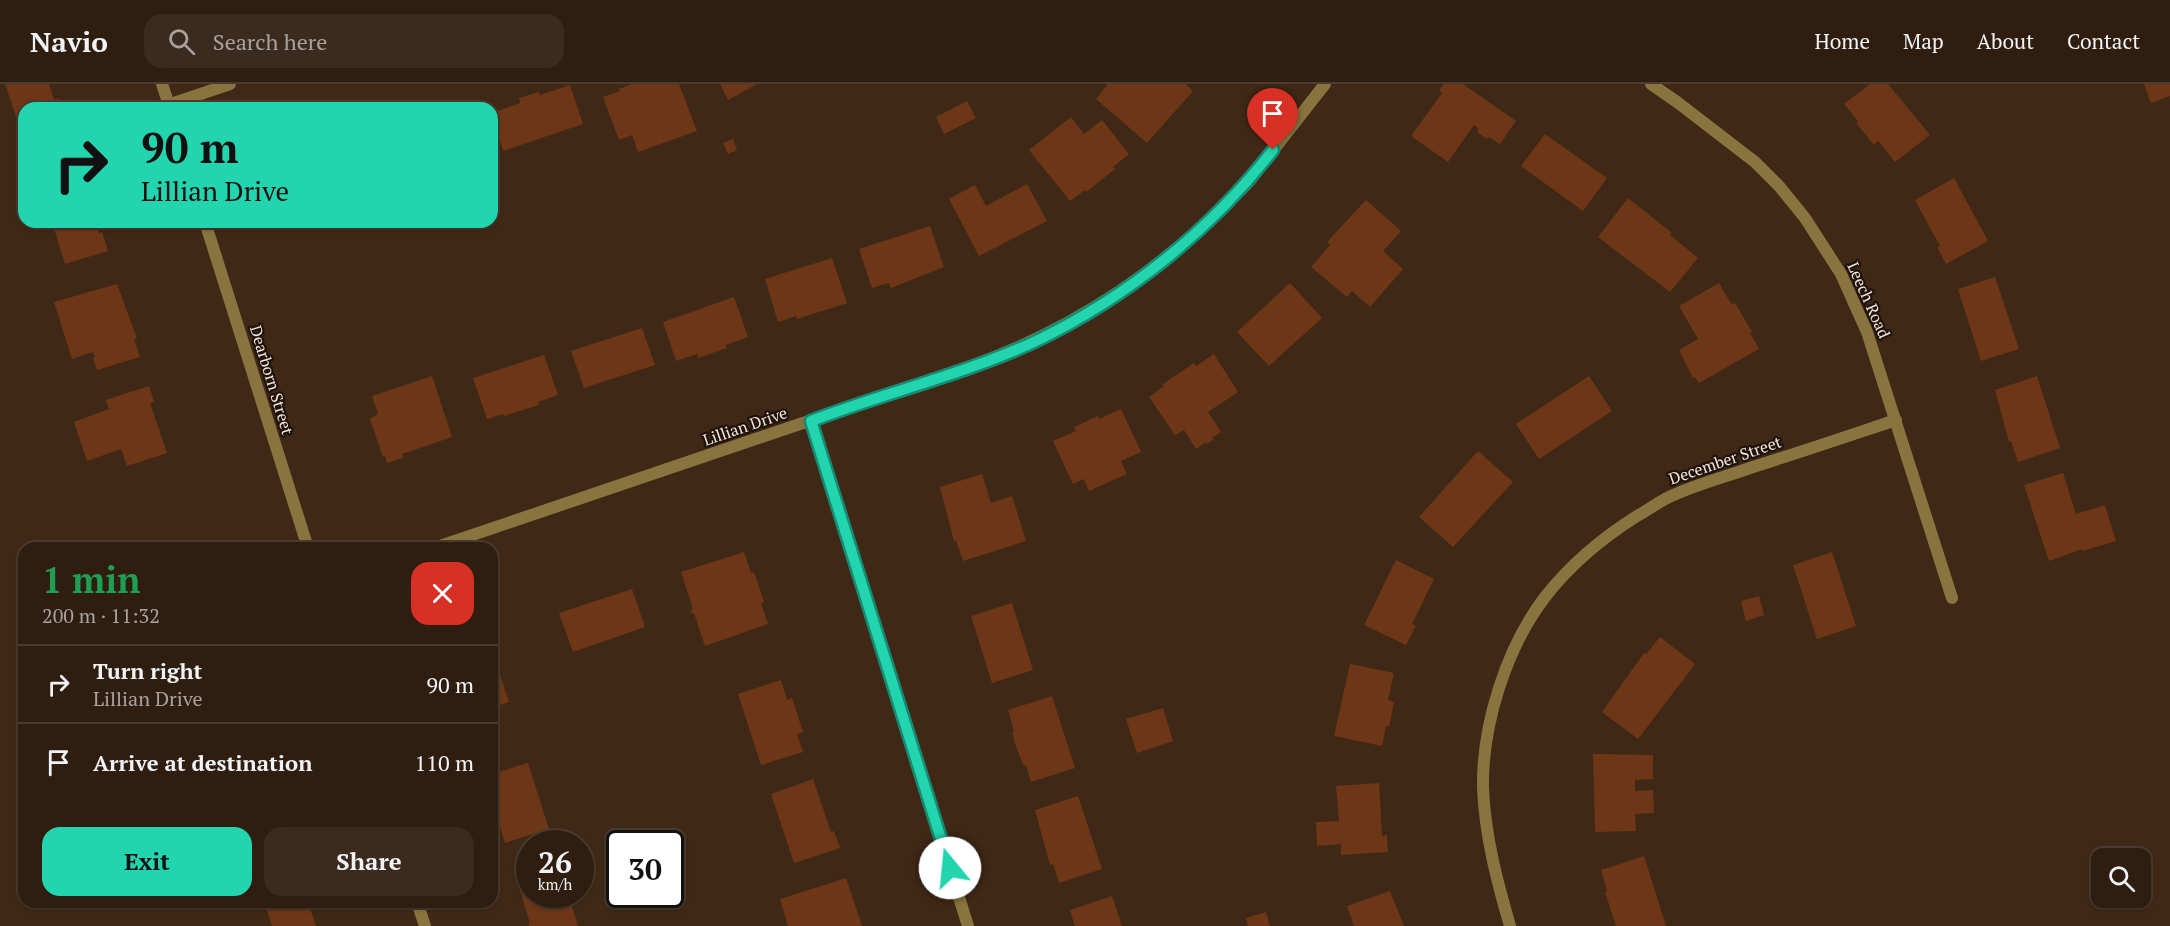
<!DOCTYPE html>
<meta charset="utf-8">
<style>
body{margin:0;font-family:"PT Serif",serif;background:#3b2b1e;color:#f1f3f6;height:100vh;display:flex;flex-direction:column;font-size:22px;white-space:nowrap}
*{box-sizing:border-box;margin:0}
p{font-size:20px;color:#a7a29f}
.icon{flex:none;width:33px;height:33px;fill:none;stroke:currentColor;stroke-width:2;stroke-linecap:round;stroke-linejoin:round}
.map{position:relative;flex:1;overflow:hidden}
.details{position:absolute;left:18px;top:458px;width:480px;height:366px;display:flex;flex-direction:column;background:#2f1e10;border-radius:18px;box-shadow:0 2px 4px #0004,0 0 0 2px #4a3c30}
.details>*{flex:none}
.hud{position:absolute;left:18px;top:18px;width:480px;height:126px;border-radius:18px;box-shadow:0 2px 4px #0004,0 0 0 2px #4a3c30;background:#23d5af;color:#111;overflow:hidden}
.tools{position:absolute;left:2091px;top:764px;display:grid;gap:12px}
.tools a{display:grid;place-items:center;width:60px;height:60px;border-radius:12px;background:#2f1e10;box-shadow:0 2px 4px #0004,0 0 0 2px #4a3c30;font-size:30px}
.speed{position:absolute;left:516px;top:746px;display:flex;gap:12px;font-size:30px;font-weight:700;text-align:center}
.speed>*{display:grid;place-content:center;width:78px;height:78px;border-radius:50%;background:#2f1e10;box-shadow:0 2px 4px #0004,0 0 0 2px #4a3c30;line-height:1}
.speed small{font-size:15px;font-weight:400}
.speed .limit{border:3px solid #111;border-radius:9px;background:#fff;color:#111}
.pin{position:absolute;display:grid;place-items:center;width:51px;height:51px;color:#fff;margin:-62px -26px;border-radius:50% 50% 50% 0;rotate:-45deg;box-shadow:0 0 6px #0007}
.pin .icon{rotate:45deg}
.me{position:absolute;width:66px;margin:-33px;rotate:343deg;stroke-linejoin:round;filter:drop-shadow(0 0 4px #0008)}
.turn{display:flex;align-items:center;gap:21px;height:126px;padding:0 24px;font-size:27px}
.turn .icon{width:78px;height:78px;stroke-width:2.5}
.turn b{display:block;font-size:42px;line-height:51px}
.round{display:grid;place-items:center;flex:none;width:63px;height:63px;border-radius:18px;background:#3b2b1e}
.summary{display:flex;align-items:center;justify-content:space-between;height:102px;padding:0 24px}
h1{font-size:36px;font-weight:800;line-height:45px;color:#1e9e55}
.action{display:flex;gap:12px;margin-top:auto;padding:12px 24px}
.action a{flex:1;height:69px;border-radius:18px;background:#23d5af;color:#111;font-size:24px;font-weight:800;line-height:69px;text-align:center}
.action a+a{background:#3b2b1e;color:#f1f3f6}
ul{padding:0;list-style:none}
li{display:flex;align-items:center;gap:18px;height:78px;padding:0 24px;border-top:2px solid #4a3c30}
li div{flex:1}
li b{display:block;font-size:22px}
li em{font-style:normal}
header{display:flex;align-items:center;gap:36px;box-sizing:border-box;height:84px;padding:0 30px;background:#2f1e10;border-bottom:2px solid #4a3c30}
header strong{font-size:28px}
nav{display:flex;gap:33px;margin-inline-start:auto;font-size:21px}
.search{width:420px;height:54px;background:#3b2b1e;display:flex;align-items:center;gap:15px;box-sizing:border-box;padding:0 21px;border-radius:18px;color:#a7a29f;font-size:22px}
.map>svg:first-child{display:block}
.building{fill:#6d3717}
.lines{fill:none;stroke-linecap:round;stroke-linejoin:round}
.street{stroke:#89733e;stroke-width:12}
.route-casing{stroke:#178a72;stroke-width:15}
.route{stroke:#23d5af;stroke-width:10}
.labels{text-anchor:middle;stroke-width:4.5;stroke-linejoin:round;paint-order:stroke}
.street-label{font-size:16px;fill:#f5e6da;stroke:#1e140c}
</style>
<header>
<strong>Navio</strong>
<div class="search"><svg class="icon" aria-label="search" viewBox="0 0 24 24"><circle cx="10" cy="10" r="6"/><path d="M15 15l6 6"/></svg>Search here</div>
<nav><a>Home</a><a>Map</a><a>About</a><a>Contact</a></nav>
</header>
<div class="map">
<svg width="2170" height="842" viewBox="0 0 2170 842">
<rect width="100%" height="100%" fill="#3f2815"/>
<g class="building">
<path d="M5 0H49L54 16 59 14 62 24H24V56Z"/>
<path d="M632 0H679L697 47 638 68 632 51 619 56 603 13 620 7 619 5Z"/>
<path d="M720 0H757L728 16Z"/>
<path d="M1108 0H1186L1193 7 1147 59 1096 15Z"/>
<path d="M1444 0H1463L1516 37 1500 60 1489 53 1487 55 1477 48 1479 45 1474 41 1448 78 1411 52 1442 9 1439 6Z"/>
<path d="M1870 0H1888L1930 51 1895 78 1878 57 1874 61 1856 39 1858 37 1844 20Z"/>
<path d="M2144 0H2170V12L2151 19Z"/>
<path d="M570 1 583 40 503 67 492 29 520 19 519 14 539 8 540 11Z"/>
<path d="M967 17 976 34 944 50 936 33Z"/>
<path d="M1071 33 1084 50 1102 36 1129 70 1113 83 1115 85 1086 108 1085 106 1070 117 1029 66Z"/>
<path d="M1545 50 1607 94 1583 127 1521 82Z"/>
<path d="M733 55 737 66 728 70 723 59Z"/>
<path d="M1954 94 1988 157 1946 180 1937 163 1940 162 1915 116Z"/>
<path d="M1027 100 1047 137 979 172 949 115 975 101 986 122Z"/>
<path d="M1628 114 1672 149 1670 151 1698 174 1670 208 1598 153Z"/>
<path d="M1366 116 1401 147 1383 167 1403 185 1370 223 1352 207 1347 213 1311 183 1330 161 1327 158Z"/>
<path d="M52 138H95L99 149 102 148 108 167 65 180Z"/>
<path d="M930 142 944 183 891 204 889 199 872 204 859 165Z"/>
<path d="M832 174 847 219 797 235 796 232 778 238 765 195Z"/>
<path d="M1995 193 2019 265 1981 277 1958 205Z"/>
<path d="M1290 199 1322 234 1269 282 1237 248Z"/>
<path d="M1719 199 1732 221 1735 219 1752 248 1750 249 1759 265 1699 299 1695 293 1693 294 1679 266 1698 255 1679 222Z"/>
<path d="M117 200 137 255H134L140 273 97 286 93 274 95 273 93 268 72 275 54 218Z"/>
<path d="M734 213 748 253 726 261 727 264 698 274 697 270 676 277 663 238Z"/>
<path d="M642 244 655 281 584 304 571 267Z"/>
<path d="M1214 270 1238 308 1208 328 1221 348 1212 354 1213 356 1207 360 1206 358 1196 365 1184 346 1175 351 1149 313 1164 302 1163 300 1194 279 1196 282Z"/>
<path d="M544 271 558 311 538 318 539 321 504 332 503 330 487 335 473 294Z"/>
<path d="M432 292 452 353 402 370 403 374 387 379 385 372 383 373 370 335 378 330 372 312Z"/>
<path d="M1589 292 1612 327 1539 375 1516 340Z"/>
<path d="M2037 292 2060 364 2018 378 2011 357 2009 358 1995 306Z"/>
<path d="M149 302 154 318 150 319 167 369 127 382 121 365 87 377 74 338 109 325 106 316Z"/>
<path d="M1121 325 1141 368 1121 377 1127 390 1089 407 1084 395 1073 400 1053 357 1076 347 1074 343 1098 332 1099 335Z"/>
<path d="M1478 367 1513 398 1453 463 1419 433Z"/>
<path d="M2063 389 2076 430 2105 421 2116 457 2083 467 2082 465 2049 477 2024 401Z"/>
<path d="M982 390 991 419 1012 412 1026 457 963 477 956 456 954 457 940 403Z"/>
<path d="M744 468 751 489 754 488 764 518 761 519 768 540 705 562 694 529 692 530 691 526 693 525 681 488Z"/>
<path d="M1832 468 1856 542 1817 555 1793 481Z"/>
<path d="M1396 476 1434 495 1412 540 1416 542 1406 561 1364 541Z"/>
<path d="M632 505 645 543 573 568 559 529Z"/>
<path d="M1759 512 1764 531 1746 537 1741 517Z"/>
<path d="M1012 519 1033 586 992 599 971 532Z"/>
<path d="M1660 553 1695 580 1638 655 1602 628 1644 569 1646 570Z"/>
<path d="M492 567 509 618 492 624Z"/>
<path d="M1350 580 1394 589 1388 616 1394 618 1389 643 1386 642 1382 662 1334 652Z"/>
<path d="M781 596 787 616 792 614 803 648 797 650 803 668 761 681 738 610Z"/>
<path d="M1052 612 1075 684 1031 698 1026 681H1023L1013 654H1014L1012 648 1014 647 1008 626Z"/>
<path d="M1163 624 1173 657 1137 669 1126 635Z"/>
<path d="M1593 670 1653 671V695L1635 696V707L1653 706 1654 729 1635 730 1636 747 1595 748Z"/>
<path d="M528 679 549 745 505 759 492 718V707L496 706 492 690Z"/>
<path d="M813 695 831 748 834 747 840 764 794 779 771 710Z"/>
<path d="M1379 699 1382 752 1387 751 1388 768 1341 771V760L1317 762 1316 738 1339 737 1336 702Z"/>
<path d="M1078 712 1102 785 1059 799 1053 780 1050 781 1035 726Z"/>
<path d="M1644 772 1666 842H1616L1605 808 1607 807 1601 786Z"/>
<path d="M530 786V810H568L578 842H529L528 840 530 839 515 790Z"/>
<path d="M846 794 862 842H788L780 815Z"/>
<path d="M1390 807 1404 842H1354L1347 822Z"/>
<path d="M1112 812 1122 842H1075L1070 826Z"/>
<path d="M264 818H308L316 842H272Z"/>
<path d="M1266 828 1270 842H1248L1246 834Z"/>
</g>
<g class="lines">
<g class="street">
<path d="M162 0 170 24"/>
<path d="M1651 0 1677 18 1755 78 1779 102 1805 134 1841 190 1867 248 1952 514"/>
<path d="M168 21 230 0"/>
<path d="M205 138 308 464"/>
<path d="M811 337 968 842"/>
<path d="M434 464 974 281C1080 242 1167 182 1246 101 1255 91 1263 79 1271 69 1289 46 1307 23 1325 0"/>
<path d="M417 818 425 842"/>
<path d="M1510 842C1497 797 1485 752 1483 704 1482 641 1506 564 1545 513 1570 481 1602 454 1637 432 1650 425 1662 415 1676 410 1701 399 1728 392 1753 383 1801 368 1848 352 1896 336"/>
</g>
</g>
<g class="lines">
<defs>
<path id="route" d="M950 784 811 337C884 309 962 291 1034 258 1126 214 1210 147 1273 66"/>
</defs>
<use href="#route" class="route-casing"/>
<use href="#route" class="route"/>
</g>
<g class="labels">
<g class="street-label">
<text transform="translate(1869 216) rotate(66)" y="6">Leech Road</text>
<text transform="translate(272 296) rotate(73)" y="6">Dearborn Street</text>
<text transform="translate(745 342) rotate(-19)" y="6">Lillian Drive</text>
<text transform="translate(1725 376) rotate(-19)" y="6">December Street</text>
</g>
</g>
</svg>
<div class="tools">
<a><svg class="icon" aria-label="search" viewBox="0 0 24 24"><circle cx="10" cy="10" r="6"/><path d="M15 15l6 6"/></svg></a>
</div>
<div class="speed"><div>26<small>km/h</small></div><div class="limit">30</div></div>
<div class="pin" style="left:1273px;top:66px;background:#d93025"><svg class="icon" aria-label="arrive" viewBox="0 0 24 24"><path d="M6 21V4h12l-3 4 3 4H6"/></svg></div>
<svg class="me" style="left:950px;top:784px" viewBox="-20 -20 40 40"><circle r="19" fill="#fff"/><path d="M0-13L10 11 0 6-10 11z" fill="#23d5af"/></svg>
<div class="hud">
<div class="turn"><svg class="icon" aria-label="right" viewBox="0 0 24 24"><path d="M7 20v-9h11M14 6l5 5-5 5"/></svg><div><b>90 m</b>Lillian Drive</div></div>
</div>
<section class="details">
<div class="summary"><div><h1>1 min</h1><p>200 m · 11:32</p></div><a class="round" style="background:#d93025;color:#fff"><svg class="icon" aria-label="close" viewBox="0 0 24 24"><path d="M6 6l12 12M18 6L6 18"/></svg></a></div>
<ul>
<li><svg class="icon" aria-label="right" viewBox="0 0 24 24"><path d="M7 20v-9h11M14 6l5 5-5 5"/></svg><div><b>Turn right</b><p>Lillian Drive</p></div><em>90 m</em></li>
<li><svg class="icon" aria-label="arrive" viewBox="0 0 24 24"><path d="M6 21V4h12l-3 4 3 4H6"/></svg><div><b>Arrive at destination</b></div><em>110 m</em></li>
</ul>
<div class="action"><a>Exit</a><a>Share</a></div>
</section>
</div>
